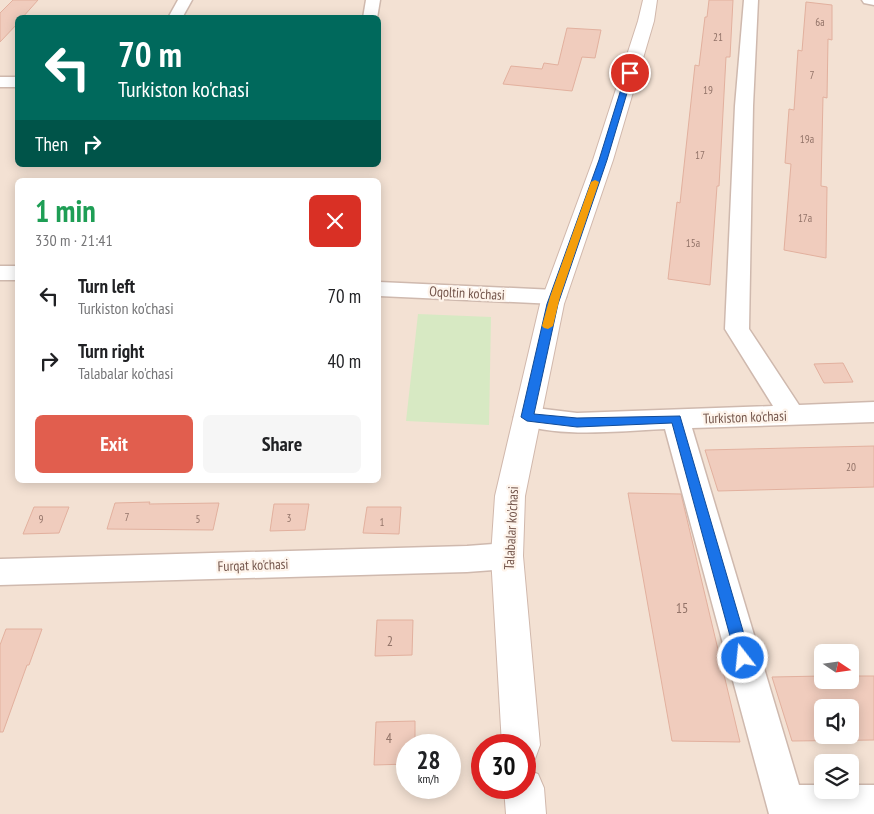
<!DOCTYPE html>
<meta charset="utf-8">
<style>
body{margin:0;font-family:"PT Sans Narrow",sans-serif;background:#f6f6f6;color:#202124;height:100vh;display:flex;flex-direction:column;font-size:19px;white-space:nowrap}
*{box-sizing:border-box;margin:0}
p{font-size:16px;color:#757577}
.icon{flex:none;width:28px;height:28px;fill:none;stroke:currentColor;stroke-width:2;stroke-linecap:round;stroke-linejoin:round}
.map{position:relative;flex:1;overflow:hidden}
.panel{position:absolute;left:15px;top:178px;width:366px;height:305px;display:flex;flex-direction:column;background:#fff;border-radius:8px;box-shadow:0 2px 12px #0003}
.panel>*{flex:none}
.top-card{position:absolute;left:15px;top:15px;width:366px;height:152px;border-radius:8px;box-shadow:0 2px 12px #0003;background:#00695c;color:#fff;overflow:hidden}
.needle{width:32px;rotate:103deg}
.controls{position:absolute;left:814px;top:644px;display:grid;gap:10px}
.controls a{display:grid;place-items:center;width:45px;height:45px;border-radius:8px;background:#fff;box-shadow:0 2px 12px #0003;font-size:25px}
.speed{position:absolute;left:396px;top:734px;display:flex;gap:10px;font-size:25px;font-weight:700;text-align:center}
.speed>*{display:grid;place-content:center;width:65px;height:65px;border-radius:50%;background:#fff;box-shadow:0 2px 12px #0003;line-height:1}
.speed small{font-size:12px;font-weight:400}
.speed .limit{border:8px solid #d22;background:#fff;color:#111}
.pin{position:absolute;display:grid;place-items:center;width:42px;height:42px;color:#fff;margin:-21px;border:2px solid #fff;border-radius:50%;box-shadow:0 1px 5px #0007}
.me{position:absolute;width:55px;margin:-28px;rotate:344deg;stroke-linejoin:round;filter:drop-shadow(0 0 4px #0008)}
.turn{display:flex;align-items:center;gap:18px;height:105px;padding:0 20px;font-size:22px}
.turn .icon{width:65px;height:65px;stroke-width:2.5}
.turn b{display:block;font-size:35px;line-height:42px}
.then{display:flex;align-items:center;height:48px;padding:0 20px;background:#0003;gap:10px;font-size:19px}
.round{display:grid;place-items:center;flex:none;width:52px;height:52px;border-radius:8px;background:#f6f6f6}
.headline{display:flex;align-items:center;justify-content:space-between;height:85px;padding:0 20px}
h1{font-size:30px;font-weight:800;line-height:38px;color:#1e9e55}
.primary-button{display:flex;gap:10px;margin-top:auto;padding:10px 20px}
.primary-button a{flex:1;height:58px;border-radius:8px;background:#e15e4e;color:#fff;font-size:20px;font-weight:800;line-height:58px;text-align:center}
.primary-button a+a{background:#f6f6f6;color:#202124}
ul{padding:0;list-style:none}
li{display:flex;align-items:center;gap:15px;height:65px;padding:0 20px}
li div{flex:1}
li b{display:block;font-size:19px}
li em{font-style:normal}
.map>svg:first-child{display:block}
.residential{fill:#f3e1d3;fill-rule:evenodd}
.green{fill:#d7e9c3}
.building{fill:#f0ccbd;stroke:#e2b09e;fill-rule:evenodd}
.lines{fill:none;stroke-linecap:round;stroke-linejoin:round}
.street-casing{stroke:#cfb9ae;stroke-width:3}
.secondary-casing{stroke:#d1b8ac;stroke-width:2}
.street{fill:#fff;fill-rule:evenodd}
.secondary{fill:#fff;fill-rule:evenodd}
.route{fill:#1a73e8;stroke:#114b97}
.slow{fill:#f59e0b}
.labels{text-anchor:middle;stroke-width:4.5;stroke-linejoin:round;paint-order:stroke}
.number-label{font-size:11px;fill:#927368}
.street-label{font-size:14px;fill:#73554b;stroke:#fef4eb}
.near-number-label{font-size:14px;fill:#927368}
</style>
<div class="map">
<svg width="874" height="814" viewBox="0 0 874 814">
<rect width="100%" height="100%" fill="#fbf0e5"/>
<path class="residential" d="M0 0H874V814H0ZM18 18H379V165H18ZM18 180H379V480H18ZM822 652H850V680H822ZM822 708H850V735H822ZM408 745H450V788H408ZM482 745H525V788H482ZM822 762H850V790H822Z"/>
<path class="green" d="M418 314 491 317 489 425 406 421Z"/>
<g class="building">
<path d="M13 0H38L22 18H18V23L0 42V13Z"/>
<path d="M709 0H733L730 57H726L719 186H717L710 285 668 279 677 202 680 203 695 65 699 66 705 17H707Z"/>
<path d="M806 2 832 5V40L828 39 827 98 823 97 821 186 827 187 826 258 784 250 791 164 785 163 789 109 794 110 798 50 802 51Z"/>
<path d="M567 28 601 30 595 58 582 57 572 91 503 84 511 66 542 69 544 63 558 65Z"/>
<path d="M843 363 853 382 824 383 814 364Z"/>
<path d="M874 446V487L718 491 705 450Z"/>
<path d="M628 493 681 494 740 742 672 741Z"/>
<path d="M150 502 149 504 219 503 213 530 107 529 115 503Z"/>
<path d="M274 504H309L305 530 270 531Z"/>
<path d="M34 507H69L59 533 23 534Z"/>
<path d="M367 507H401L399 534 363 533Z"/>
<path d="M377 620H413L412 655 375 656Z"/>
<path d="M6 629H42L29 665H27L3 732H0V645Z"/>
<path d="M822 676V680H850V676H874V740L792 741 772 677ZM822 708H850V735H822Z"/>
<path d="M415 721V745H408V764L374 765 376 722Z"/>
</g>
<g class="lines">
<defs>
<g id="street">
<path d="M178 0H192L182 18H168Z"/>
<path d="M366 0H380L377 18H363Z"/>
<path d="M744 0H758L753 106 749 329 799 405 874 402V422L692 428 799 785H822V790H850V785H874V814H769L665 429C617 431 565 438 518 424L514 417 518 410 527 407 577 413 773 406 725 329 735 106Z"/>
<path d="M862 0H874V5L864 3Z"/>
<rect x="0" y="77" width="18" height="10"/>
<rect x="0" y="266" width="18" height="14"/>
<path d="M379 282 555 290 563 292 566 297 563 302 555 304 379 296Z"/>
<path d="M507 543 518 547 522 556 518 565 507 569 467 572 0 585V559L467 546Z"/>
</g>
<g id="secondary">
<path d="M643 0H657L654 21 613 160 564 304 525 496 523 556 540 745 535 759 525 763V745H502L491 556 495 496 540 304 593 160 638 21Z"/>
<path d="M525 769 538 774 544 788 546 814H506L504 788H525Z"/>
</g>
</defs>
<use href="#street" class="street-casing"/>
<use href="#secondary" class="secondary-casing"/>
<use href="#street" class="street"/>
<use href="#secondary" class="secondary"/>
</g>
<path class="route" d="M630 71 633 73 607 160 558 304 534 414 577 418 680 416 751 658 749 662 743 664 738 662 736 658 672 423 577 427 527 421 521 417 547 304 599 160 626 73Z"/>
<path class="slow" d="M595 180 599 182 560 297 553 326 548 329 544 328 542 326 550 297 591 182Z"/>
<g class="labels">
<g class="number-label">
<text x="820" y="26">6a</text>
<text x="718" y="41">21</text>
<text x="812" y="79">7</text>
<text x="708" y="94">19</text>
<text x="807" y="143">19a</text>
<text x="700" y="159">17</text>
<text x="805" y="222">17a</text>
<text x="693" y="247">15a</text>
<text x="851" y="471">20</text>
<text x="127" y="521">7</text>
<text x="289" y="522">3</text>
<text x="41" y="523">9</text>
<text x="198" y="523">5</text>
<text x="382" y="526">1</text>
</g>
<g class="street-label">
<text transform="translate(467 293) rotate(3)" y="5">Oqoltin ko'chasi</text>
<text transform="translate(745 417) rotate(-2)" y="5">Turkiston ko'chasi</text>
<text transform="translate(511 528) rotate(-87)" y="5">Talabalar ko'chasi</text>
<text transform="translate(253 565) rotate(-2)" y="5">Furqat ko'chasi</text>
</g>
<g class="near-number-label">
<text x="682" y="613">15</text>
<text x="390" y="646">2</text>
<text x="389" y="743">4</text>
</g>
</g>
</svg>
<div class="controls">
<a><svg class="needle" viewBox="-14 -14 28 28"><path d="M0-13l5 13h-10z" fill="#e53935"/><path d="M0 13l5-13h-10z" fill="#757577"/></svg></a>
<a><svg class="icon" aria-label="sound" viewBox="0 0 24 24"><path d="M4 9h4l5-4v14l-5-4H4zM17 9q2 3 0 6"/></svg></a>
<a><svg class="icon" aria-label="layers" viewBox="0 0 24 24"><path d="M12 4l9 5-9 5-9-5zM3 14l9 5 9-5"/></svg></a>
</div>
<div class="speed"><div>28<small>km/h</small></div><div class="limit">30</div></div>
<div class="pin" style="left:630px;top:73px;background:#d93025"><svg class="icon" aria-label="arrive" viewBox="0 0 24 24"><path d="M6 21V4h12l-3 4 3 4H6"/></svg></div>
<svg class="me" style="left:743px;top:658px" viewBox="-20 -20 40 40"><circle r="17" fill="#1a73e8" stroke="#fff" stroke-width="3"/><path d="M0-11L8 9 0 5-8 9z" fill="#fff"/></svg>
<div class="top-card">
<div class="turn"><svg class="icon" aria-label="left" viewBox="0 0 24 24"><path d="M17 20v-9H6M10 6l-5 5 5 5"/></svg><div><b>70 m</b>Turkiston ko'chasi</div></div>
<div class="then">Then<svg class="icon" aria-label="right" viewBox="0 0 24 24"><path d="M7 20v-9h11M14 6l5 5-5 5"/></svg></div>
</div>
<section class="panel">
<div class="headline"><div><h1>1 min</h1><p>330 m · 21:41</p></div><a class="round" style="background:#d93025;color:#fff"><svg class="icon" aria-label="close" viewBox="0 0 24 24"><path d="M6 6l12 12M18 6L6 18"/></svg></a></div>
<ul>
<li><svg class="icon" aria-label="left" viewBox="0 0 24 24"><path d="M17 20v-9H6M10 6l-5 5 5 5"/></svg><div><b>Turn left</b><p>Turkiston ko'chasi</p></div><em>70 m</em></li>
<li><svg class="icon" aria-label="right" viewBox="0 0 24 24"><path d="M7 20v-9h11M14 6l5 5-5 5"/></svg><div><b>Turn right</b><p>Talabalar ko'chasi</p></div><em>40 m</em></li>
</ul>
<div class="primary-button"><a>Exit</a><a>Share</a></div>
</section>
</div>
